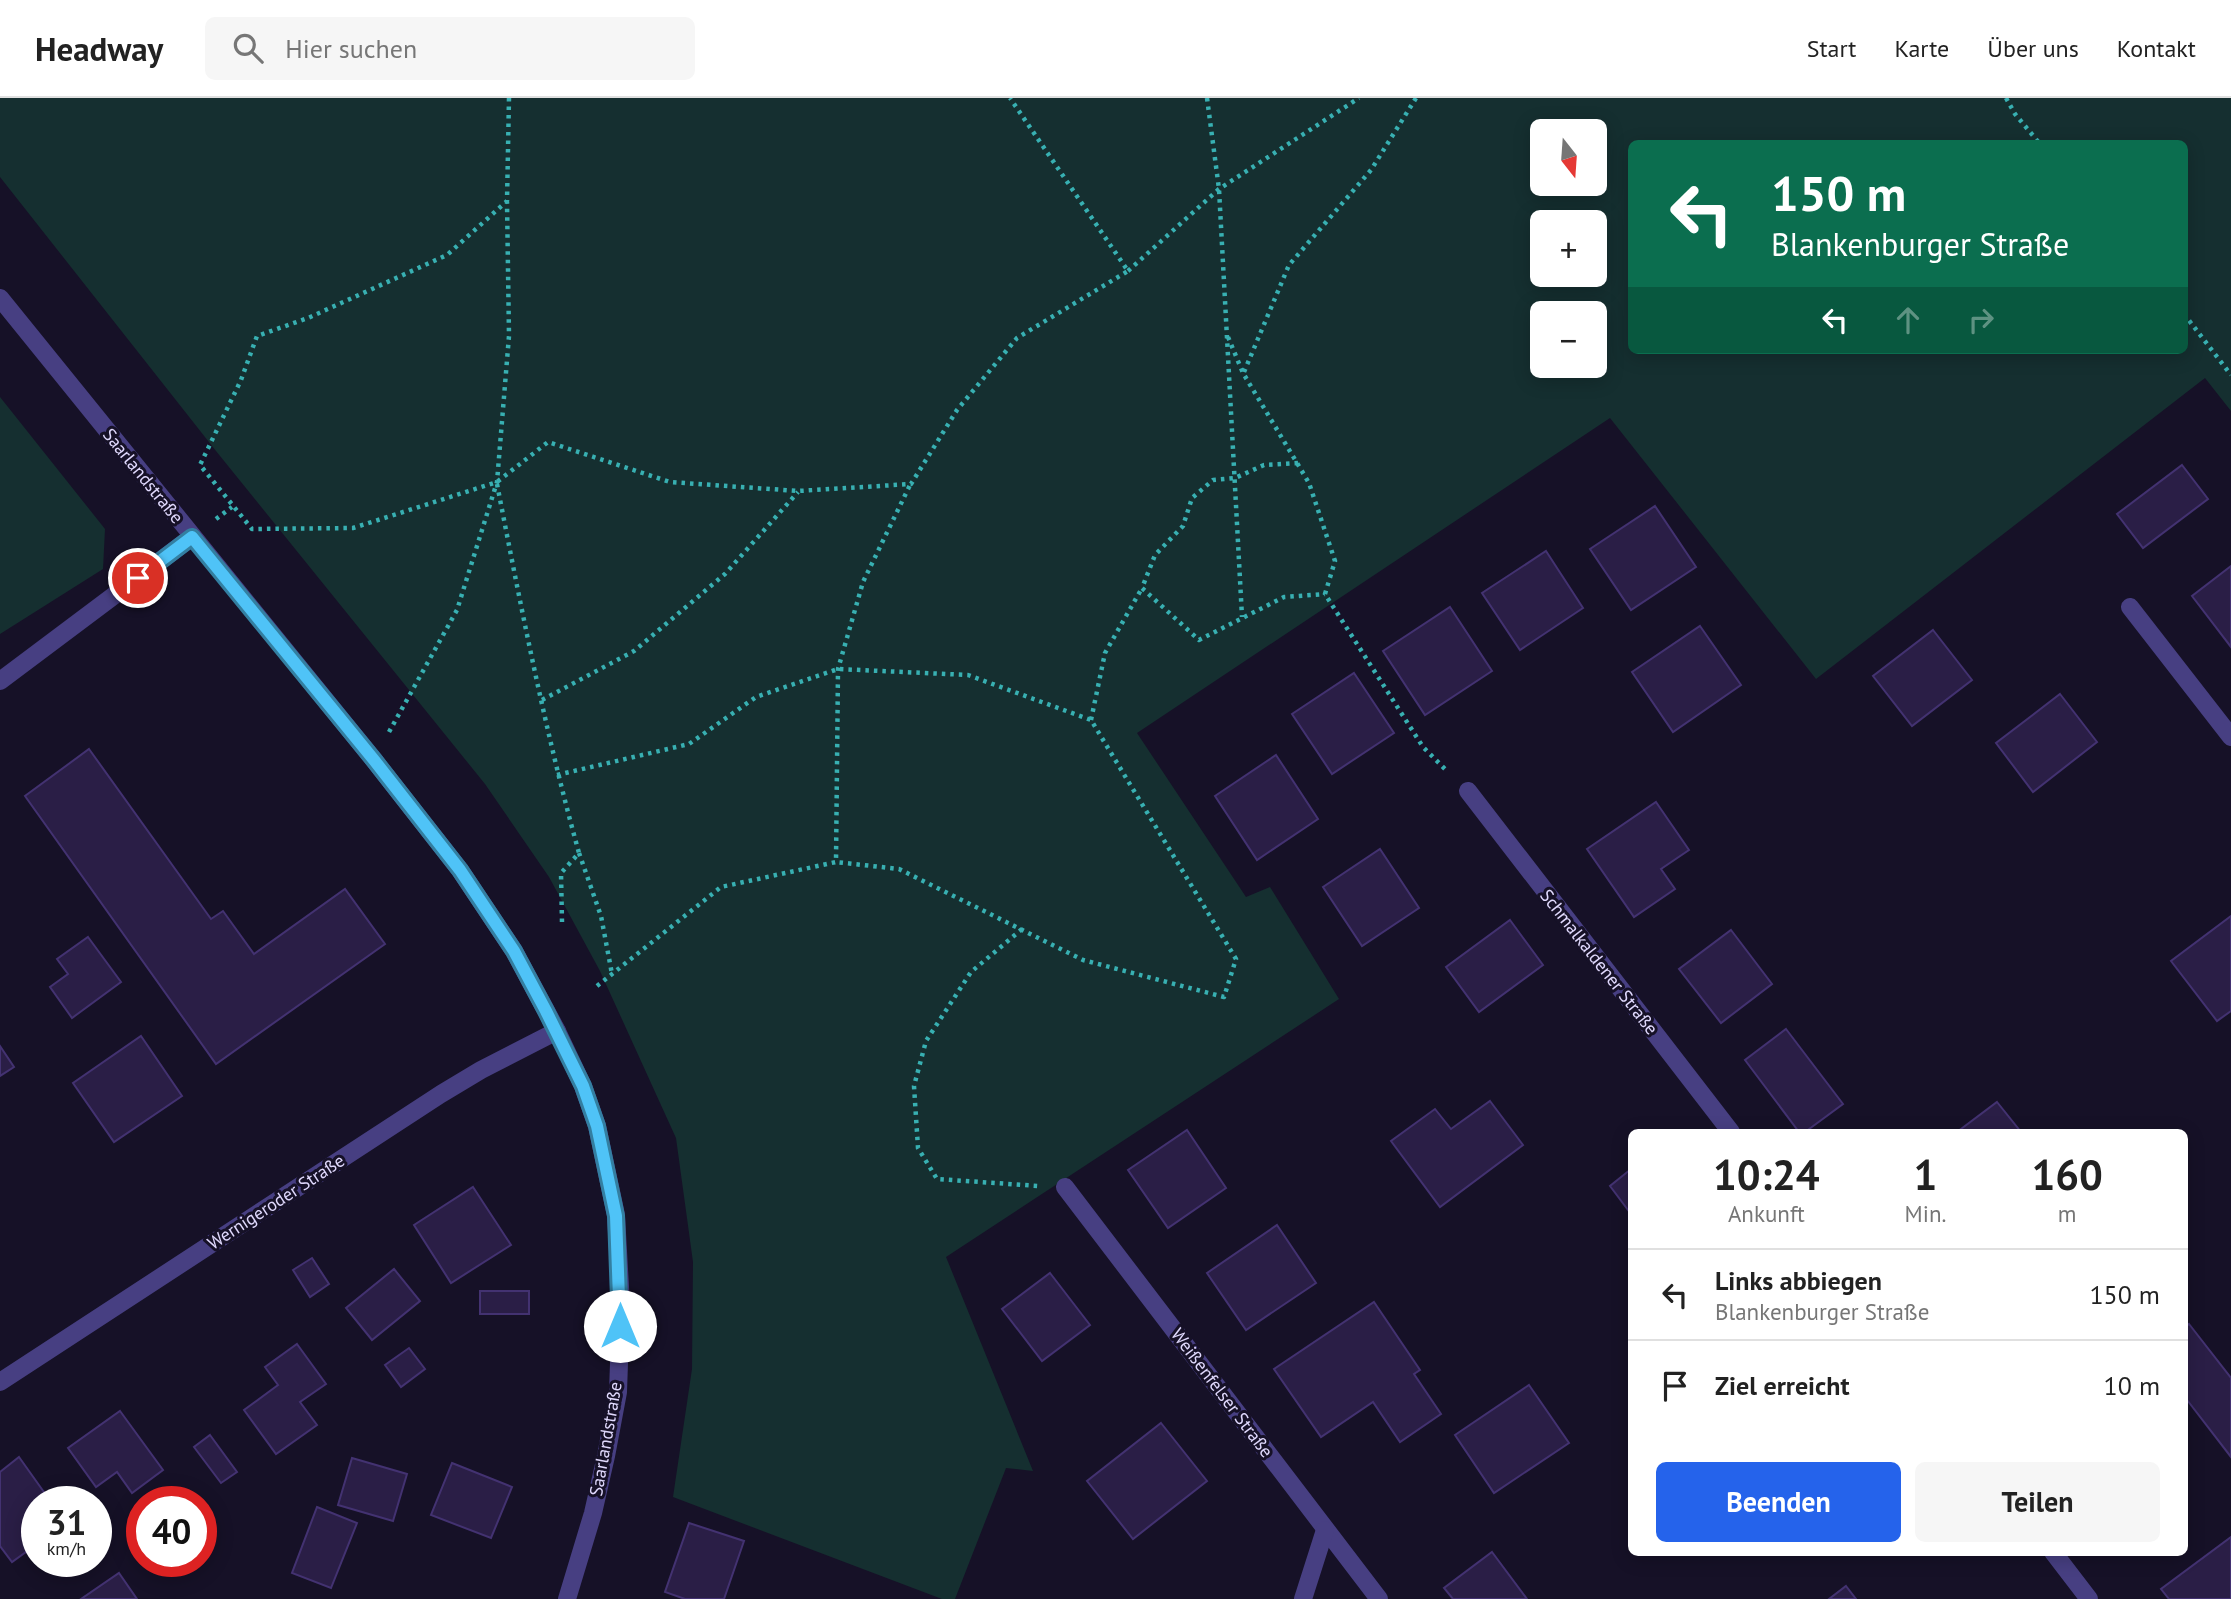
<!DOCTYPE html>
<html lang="de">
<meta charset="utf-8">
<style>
body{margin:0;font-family:"PT Sans",sans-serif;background:#f6f6f6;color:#222;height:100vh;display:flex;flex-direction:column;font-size:26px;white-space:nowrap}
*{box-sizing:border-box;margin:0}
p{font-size:23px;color:#767676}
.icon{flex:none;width:38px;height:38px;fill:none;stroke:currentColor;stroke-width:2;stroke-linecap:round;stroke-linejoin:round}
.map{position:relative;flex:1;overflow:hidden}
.panel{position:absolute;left:1628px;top:1031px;width:560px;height:427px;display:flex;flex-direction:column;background:#fff;border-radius:10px;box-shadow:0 4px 18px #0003}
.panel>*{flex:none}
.hud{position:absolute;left:1628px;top:42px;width:560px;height:214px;border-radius:10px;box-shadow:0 4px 18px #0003;background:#0b6e4f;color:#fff;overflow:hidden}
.needle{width:46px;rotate:163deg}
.controls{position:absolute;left:1530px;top:21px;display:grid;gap:14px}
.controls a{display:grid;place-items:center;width:77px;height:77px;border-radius:10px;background:#fff;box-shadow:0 4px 18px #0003;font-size:35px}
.speed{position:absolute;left:21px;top:1388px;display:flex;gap:14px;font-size:35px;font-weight:700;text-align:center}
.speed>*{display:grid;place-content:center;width:91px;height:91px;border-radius:50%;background:#fff;box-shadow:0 4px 18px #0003;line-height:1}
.speed small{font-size:18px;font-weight:400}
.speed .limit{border:10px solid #d22;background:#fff;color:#111}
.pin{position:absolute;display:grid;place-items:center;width:60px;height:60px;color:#fff;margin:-30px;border:4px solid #fff;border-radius:50%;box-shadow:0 2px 7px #0007}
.me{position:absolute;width:77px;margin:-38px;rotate:0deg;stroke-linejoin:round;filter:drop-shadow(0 0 5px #0008)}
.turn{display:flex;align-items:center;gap:24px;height:147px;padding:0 28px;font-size:32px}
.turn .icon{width:91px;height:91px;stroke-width:2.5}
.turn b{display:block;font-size:49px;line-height:60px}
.lanes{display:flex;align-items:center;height:66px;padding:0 28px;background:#0003;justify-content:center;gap:35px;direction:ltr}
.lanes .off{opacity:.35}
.eta{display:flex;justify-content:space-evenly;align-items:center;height:119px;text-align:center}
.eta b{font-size:42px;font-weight:800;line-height:49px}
.cta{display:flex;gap:14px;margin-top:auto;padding:14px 28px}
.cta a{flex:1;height:80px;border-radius:10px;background:#2563eb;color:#fff;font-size:28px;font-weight:800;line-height:80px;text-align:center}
.cta a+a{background:#f6f6f6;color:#222}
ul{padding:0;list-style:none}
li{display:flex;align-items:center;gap:21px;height:91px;padding:0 28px;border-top:2px solid #e0e0e0}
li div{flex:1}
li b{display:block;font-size:26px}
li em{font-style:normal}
header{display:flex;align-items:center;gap:42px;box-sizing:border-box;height:98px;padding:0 35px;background:#fff;border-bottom:2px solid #e0e0e0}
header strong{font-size:33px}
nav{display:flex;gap:38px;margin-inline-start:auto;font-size:24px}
.search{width:490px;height:63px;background:#f6f6f6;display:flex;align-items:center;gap:18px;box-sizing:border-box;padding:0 24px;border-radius:10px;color:#767676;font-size:26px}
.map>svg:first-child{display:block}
.green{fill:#152f30;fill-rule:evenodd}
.building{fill:#2a1e46;stroke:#433271;stroke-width:2}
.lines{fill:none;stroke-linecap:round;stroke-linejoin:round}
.path{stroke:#38b0b2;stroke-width:4.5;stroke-dasharray:3.5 5;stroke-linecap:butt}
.minor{stroke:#473f82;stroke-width:18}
.tertiary{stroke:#473f82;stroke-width:18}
.route-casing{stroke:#337fa1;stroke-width:18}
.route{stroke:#4fc3f7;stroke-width:12}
.labels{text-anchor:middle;stroke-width:6;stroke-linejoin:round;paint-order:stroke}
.street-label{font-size:18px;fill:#e0d9fd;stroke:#161127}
</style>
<header>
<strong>Headway</strong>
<div class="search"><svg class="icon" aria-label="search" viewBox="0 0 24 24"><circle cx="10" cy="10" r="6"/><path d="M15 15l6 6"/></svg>Hier suchen</div>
<nav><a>Start</a><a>Karte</a><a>Über uns</a><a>Kontakt</a></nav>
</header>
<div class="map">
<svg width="2231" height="1501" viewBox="0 0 2231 1501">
<rect width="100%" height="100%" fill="#161127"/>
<g class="green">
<path d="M0 0H2231V313L2205 280 1816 581 1610 320 1137 635 1246 799 1270 789 1339 901 946 1159 1033 1373 1006 1370 955 1501H942L673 1399 692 1271 693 1164 676 1040 600 873 549 779 485 686 216 353 0 79ZM1542 33H1594V86H1542ZM1631 46H2184V252H1631ZM1542 124H1594V177H1542ZM1542 215H1594V268H1542Z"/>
<path d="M0 299 105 431 103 471 0 536Z"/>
</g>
<g class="building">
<path d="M2182 367 2208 401 2143 450 2117 416Z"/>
<path d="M1655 408 1696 469 1631 512 1590 451Z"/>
<path d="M1546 453 1583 510 1520 552 1482 495Z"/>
<path d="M2231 468V549L2192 498Z"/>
<path d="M1450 509 1492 573 1425 617 1383 553Z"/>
<path d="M1700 528 1741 587 1673 634 1632 574Z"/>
<path d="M1933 532 1972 582 1912 628 1873 578Z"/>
<path d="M1354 575 1394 635 1332 676 1292 616Z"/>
<path d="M2060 596 2097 644 2033 694 1996 645Z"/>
<path d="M89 651 211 821 223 813 254 856 345 791 385 846 216 966 25 698Z"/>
<path d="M1276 657 1318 721 1257 762 1215 698Z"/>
<path d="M1656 704 1689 752 1661 771 1675 791 1634 819 1587 751Z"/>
<path d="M1380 751 1419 810 1362 848 1323 789Z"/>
<path d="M2231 818V913L2217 923 2171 863Z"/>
<path d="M1510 822 1543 867 1479 914 1446 869Z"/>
<path d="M1731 832 1772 886 1721 925 1679 871Z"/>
<path d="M88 839 121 884 72 920 50 889 68 876 57 861Z"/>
<path d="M1786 931 1843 1006 1805 1034H1799L1745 962Z"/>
<path d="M141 938 182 998 114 1044 73 985Z"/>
<path d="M0 948 14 969 0 978Z"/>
<path d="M1490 1003 1523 1047 1440 1109 1391 1043 1435 1011 1451 1031Z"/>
<path d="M1997 1004 2021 1034H1957Z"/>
<path d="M1187 1032 1226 1090 1168 1130 1128 1072Z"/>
<path d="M1631 1071V1116L1610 1088Z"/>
<path d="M473 1089 511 1147 451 1185 414 1127Z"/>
<path d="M1277 1127 1316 1185 1246 1232 1207 1175Z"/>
<path d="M312 1160 329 1186 310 1199 293 1172Z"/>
<path d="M394 1171 420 1203 372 1242 346 1210Z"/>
<path d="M1050 1175 1090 1227 1042 1263 1002 1211Z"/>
<rect x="480" y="1193" width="49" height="23"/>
<path d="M1374 1204 1420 1272 1414 1276 1441 1316 1400 1344 1373 1304 1321 1339 1274 1271Z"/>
<path d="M2189 1226 2231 1280V1359L2184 1298V1230Z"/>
<path d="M297 1246 326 1286 300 1304 317 1327 276 1356 244 1312 278 1287 265 1269Z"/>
<path d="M409 1250 425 1271 401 1289 385 1267Z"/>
<path d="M1529 1287 1569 1345 1494 1395 1455 1337Z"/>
<path d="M120 1313 163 1372 132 1395 117 1374 96 1389 68 1350Z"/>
<path d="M1161 1325 1207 1383 1133 1441 1087 1383Z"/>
<path d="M210 1337 237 1374 221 1385 194 1349Z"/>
<path d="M19 1359 51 1404H37V1446L12 1464 0 1448V1374Z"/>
<path d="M352 1360 407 1376 393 1423 338 1407Z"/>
<path d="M452 1365 512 1389 491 1440 431 1417Z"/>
<path d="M317 1409 357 1425 331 1490 292 1475Z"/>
<path d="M689 1425 744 1443 724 1501H685L665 1494Z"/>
<path d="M2231 1439V1501H2169L2161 1491Z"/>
<path d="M1492 1454 1527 1501H1453L1444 1490Z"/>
<path d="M119 1475 137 1501H81Z"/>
<path d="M1846 1488 1856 1501H1829Z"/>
</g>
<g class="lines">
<g class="path">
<path d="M509 0 507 103 447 157 308 220 257 238 241 282 200 367 252 431 353 430 497 384 548 344 670 384 798 393 911 386 957 312 1017 240 1128 173 1010 0"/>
<path d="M1207 0 1219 91 1242 519"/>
<path d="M2006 0 2015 16 2040 46"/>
<path d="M1128 173 1219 91 1359 0"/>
<path d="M2184 216 2231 277"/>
<path d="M1228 239 1243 275 1309 385 1335 463 1325 496 1423 649 1447 673"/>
<path d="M1244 274 1289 167 1371 72 1416 0"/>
<path d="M1298 365 1264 367 1235 380 1213 382 1192 400 1183 428 1155 457 1142 490 1199 542 1284 499 1325 496"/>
<path d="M497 386C521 509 545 633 579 755L561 775 562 824"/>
<path d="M216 421 232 409"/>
<path d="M542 602 634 553 725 476 798 394"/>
<path d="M1091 622 1105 555 1142 490"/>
<path d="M389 634 457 512 497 384 509 238 507 104"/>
<path d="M557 677 689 646 756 599 838 571 968 577 1091 622 1236 861 1224 899 1083 862 899 771 836 764"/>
<path d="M579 755 601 818 612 876"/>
<path d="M1022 831 971 874 926 943 914 988 918 1050 937 1081 1038 1088"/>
<path d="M597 888 721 789 836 764 838 571 863 484 910 387"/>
</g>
<g class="minor">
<path d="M2130 509 2231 639"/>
<path d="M0 583 192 439"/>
<path d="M1468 693 1731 1034"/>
<path d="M1065 1089 1379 1501"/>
<path d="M0 1284 441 996 481 972 557 933"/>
<path d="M2053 1454 2089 1501"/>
<path d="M1303 1501 1325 1432"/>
</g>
<path class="tertiary" d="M0 200 374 662 460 772 514 853 557 933 583 988 597 1028 616 1117 621 1207 618 1294 606 1358 593 1415 567 1501"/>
</g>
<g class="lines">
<defs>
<path id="route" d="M138 480 192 439 374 662 460 772 514 853 546 913 583 988 597 1028 616 1118 620 1228"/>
</defs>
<use href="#route" class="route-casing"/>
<use href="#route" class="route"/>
</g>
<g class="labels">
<g class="street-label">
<text transform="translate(143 378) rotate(51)" y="6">Saarlandstraße</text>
<text transform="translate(1599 864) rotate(52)" y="6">Schmalkaldener Straße</text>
<text transform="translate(276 1104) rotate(-33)" y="6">Wernigeroder Straße</text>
<text transform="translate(1222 1295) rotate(53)" y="6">Weißenfelser Straße</text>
<text transform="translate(606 1341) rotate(-80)" y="6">Saarlandstraße</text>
</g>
</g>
</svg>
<div class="controls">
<a><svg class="needle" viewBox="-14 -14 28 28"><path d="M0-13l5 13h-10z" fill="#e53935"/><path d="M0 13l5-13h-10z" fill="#767676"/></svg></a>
<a>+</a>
<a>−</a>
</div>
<div class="speed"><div>31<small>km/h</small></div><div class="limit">40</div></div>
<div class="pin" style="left:138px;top:480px;background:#d93025"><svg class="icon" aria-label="arrive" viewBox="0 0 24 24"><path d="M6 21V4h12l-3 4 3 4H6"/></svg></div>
<svg class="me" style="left:620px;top:1228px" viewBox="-20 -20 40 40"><circle r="19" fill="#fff"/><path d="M0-13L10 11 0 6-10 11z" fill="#4fc3f7"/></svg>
<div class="hud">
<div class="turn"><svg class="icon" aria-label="left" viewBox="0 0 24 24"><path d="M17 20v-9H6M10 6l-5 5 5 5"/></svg><div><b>150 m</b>Blankenburger Straße</div></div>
<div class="lanes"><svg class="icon" aria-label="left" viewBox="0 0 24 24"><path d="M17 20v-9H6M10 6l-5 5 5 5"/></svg><svg class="icon off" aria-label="ahead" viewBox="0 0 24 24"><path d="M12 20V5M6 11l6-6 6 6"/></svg><svg class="icon off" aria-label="right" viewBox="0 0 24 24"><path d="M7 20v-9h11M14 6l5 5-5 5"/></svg></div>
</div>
<section class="panel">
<div class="eta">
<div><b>10:24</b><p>Ankunft</p></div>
<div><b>1</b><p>Min.</p></div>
<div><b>160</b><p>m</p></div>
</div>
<ul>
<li><svg class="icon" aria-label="left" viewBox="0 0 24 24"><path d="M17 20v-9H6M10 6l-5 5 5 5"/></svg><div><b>Links abbiegen</b><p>Blankenburger Straße</p></div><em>150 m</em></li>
<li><svg class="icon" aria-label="arrive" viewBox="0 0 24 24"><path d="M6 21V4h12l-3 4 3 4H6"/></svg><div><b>Ziel erreicht</b></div><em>10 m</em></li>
</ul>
<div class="cta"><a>Beenden</a><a>Teilen</a></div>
</section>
</div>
